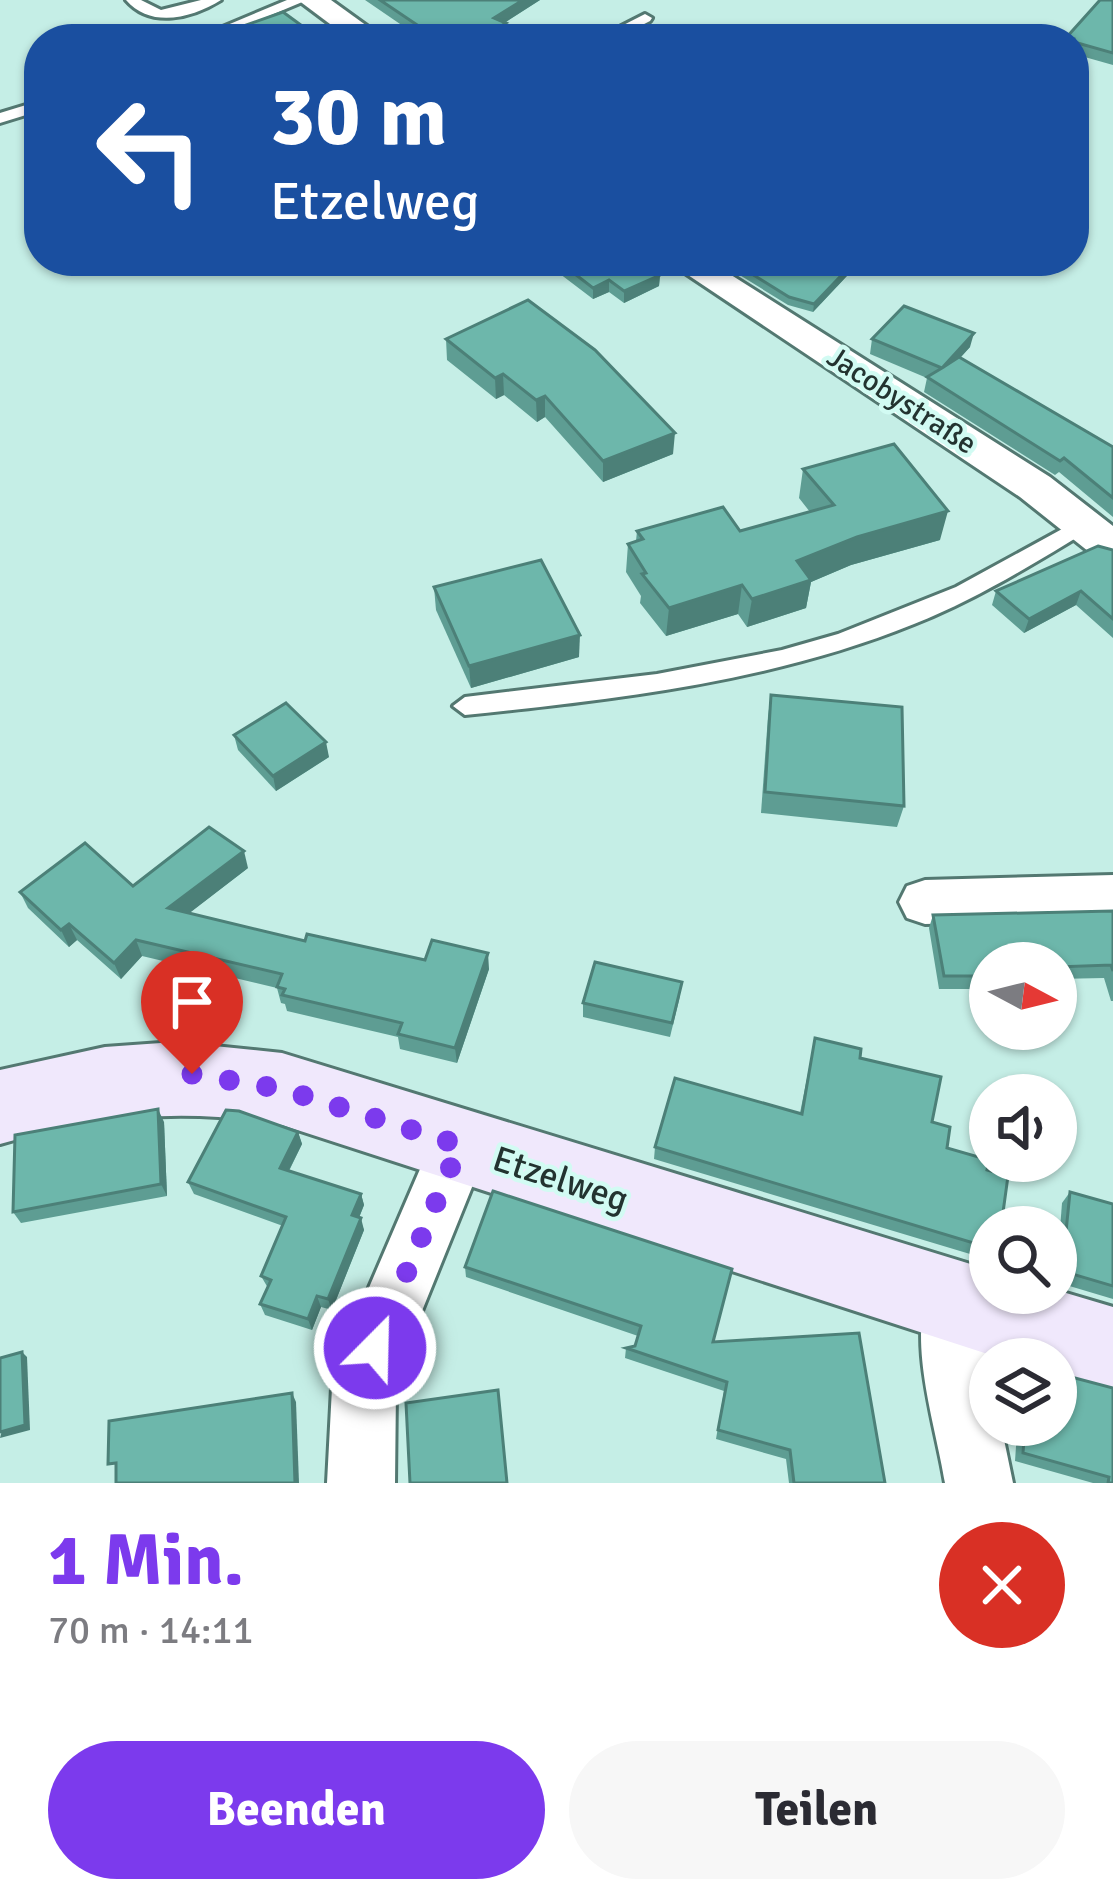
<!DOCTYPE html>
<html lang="de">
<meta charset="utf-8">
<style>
body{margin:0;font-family:Signika,sans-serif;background:#f7f7f7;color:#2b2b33;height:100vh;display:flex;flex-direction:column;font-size:45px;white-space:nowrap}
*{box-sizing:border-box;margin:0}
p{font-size:39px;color:#7c7c81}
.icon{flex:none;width:66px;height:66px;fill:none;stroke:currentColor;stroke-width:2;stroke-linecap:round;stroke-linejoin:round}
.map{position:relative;height:1483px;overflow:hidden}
.drawer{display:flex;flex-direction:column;background:#fff;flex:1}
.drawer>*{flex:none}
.hud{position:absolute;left:24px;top:24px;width:1065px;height:252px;border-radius:48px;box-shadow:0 3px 9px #0004;background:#1a4fa0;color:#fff;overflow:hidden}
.needle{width:78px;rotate:97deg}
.tools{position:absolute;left:969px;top:942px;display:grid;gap:24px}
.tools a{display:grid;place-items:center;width:108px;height:108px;border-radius:50%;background:#fff;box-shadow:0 3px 9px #0004;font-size:60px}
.pin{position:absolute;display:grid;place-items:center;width:102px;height:102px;color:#fff;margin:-123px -51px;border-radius:50% 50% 50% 0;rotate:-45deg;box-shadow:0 0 12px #0007}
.pin .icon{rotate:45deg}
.me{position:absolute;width:132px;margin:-66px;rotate:23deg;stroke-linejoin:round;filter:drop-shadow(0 0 9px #0008)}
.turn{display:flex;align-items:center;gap:42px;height:252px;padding:0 48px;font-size:54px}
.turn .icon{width:156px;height:156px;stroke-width:2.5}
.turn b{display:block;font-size:84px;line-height:102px}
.round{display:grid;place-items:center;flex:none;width:126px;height:126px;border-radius:63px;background:#f7f7f7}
.overview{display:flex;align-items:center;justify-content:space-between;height:204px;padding:0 48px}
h1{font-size:72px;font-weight:800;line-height:90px;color:#7c3aed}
.primary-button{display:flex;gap:24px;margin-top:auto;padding:24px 48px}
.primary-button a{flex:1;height:138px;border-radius:72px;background:#7c3aed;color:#fff;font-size:48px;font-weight:800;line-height:138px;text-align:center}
.primary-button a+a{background:#f7f7f7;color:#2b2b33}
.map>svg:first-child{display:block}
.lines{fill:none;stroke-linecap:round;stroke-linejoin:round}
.lane-casing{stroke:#537871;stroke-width:6}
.street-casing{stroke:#537871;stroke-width:6}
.secondary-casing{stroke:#537871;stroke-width:6}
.lane{fill:#fff;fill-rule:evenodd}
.street{fill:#fff;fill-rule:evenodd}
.secondary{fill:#f0e8fc;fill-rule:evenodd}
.wall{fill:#5e9d93}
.shaded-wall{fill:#4c8078}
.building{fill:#6db7ab;stroke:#4c8078;stroke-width:3}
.route{stroke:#7c3aed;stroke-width:21;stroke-dasharray:0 37.8}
.labels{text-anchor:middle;stroke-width:9;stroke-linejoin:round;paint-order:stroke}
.street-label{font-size:30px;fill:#233330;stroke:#d2fbf3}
.near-street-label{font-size:36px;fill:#233330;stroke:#d2fbf3}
</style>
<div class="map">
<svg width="1113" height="1483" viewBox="0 0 1113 1483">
<rect width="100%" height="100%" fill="#c5eee6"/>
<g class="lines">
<defs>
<g id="lane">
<path d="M126 0H141L161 10 201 0H221C192 18 151 29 126 0Z"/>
<path d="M287 0H307L214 39H194Z"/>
<path d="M645 14 652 18 650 21 615 39H596Z"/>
<path d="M39 101V111L0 123V113Z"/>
<path d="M1084 517 1091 519 1095 524 1091 529C1033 564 977 599 914 624 771 682 617 699 465 715L453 706 465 697 657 674 782 650 838 634 956 587Z"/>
</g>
<g id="street">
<path d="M298 0H331L385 39H350Z"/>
<path d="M667 261H709L1050 477 1113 526V563L1098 559 1020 497Z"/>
<path d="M1113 875V919L925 924 907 918 899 902 907 886 925 880Z"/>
<path d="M460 1117 481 1125 489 1145 407 1348 396 1388 395 1483H327L332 1388 343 1348 439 1125Z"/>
<path d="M953 1271 975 1280 984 1302 990 1425H1001L1013 1483H945C935 1421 906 1340 931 1280Z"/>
</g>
<path id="secondary" d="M175 1042 282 1053 990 1270V1293L1056 1290 1113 1307V1395L1056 1376V1359H1003L282 1125C184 1107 95 1116 0 1144V1070L105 1047Z"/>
</defs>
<use href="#lane" class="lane-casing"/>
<use href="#street" class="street-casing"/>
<use href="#secondary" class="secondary-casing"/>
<use href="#lane" class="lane"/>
<use href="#street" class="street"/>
<use href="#secondary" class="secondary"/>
</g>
<g class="wall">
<path d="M365 0H540L504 23 506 34 497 39H422Z"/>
<path d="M1113 0V65L1074 54V39Z"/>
<path d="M543 261H640L660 275 659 286 624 303 609 292 593 299Z"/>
<path d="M861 261 813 312 788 305 738 274 739 266Z"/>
<path d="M446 339 673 454 603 482 545 417 537 422 504 395 496 399 447 360Z"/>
<path d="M872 339 970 347 960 358 1113 447V517L1059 472 1055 475 924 392 927 378 870 354Z"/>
<path d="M803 469 940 540 851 565 811 582 806 608 747 627 738 614 666 636 640 603 641 596 626 572 628 544 636 541 637 531H740L810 512 799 498Z"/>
<path d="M1113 550V638L1076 605 1024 633 992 605 996 591Z"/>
<path d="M434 587 579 657 471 688 436 610Z"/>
<path d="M771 695 904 806 897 827 761 813 768 716Z"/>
<path d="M234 735 329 757 276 791 238 750Z"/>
<path d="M248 868 189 913 305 941 489 969 457 1063 400 1049 398 1037 287 1011 285 1004 281 1003 277 988 142 956 121 979 77 940 69 947 28 908 20 892 133 886Z"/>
<path d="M1113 911V1001H1111L1104 978 1056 979V963H990V989H939L929 928 933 915Z"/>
<path d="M680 996 670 1037 583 1017V1003Z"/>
<path d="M815 1038 860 1058 932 1122 947 1148 987 1170 990 1260 654 1159 655 1147 800 1113Z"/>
<path d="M164 1122 167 1196 21 1223 13 1212Z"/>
<path d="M298 1132 302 1144 289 1171 361 1194 364 1205 359 1218 364 1230 332 1310 321 1307 312 1330 265 1315 260 1304 268 1288 261 1276 283 1226 194 1194 188 1182Z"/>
<path d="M1070 1192 1113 1204V1299L1056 1282 1062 1203Z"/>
<path d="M465 1267 713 1342 885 1483H789L786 1459 716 1439 724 1391 625 1358 626 1348 635 1346 638 1336 466 1277Z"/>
<path d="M1113 1388V1483H1093L1015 1461 1017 1432 1003 1425H1056Z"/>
</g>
<g class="shaded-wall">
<path d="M523 0H540L495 29 494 18Z"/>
<path d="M506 23V34L497 39H487V34Z"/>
<path d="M855 261H861L813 312 814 304Z"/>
<path d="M660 275 659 286 624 303V291Z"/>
<path d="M609 280V292L593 299V288Z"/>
<path d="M974 333 970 347 938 382 942 368Z"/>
<path d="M503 374 504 395 496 399 495 378Z"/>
<path d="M545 396V417L537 422 536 400Z"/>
<path d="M675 433 673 454 603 482V461Z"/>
<path d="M948 511 940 540 851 565 811 582 806 608 747 627 752 599 797 561 857 537Z"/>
<path d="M742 585 738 614 666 636 669 608Z"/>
<path d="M1081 591 1076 605 1024 633 1029 619Z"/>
<path d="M580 635 579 657 471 688 469 666Z"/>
<path d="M326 742 329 757 276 791 273 776Z"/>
<path d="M244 851 248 868 174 925 168 908Z"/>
<path d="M69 924 77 940 69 947 61 930Z"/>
<path d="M136 940 142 956 121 979 114 963Z"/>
<path d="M488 953 489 969 457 1063 455 1048Z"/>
<path d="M158 1109 164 1122 167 1196 161 1184Z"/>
<path d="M298 1132 302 1144 284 1180 280 1168Z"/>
<path d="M361 1194 364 1205 355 1227 352 1215Z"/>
<path d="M361 1218 364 1230 332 1310 328 1299Z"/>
<path d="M317 1296 321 1307 312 1330 308 1319Z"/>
<path d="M22 1352 27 1357 30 1430 0 1438Z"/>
<path d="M292 1393 296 1402 299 1483H295Z"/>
</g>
<g class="building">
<path d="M380 0H523L494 18 506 23 487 34 494 39H438Z"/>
<path d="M1100 0H1113V53L1074 42V39H1065Z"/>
<path d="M283 12 320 39H244L232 30Z"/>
<path d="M558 261H640L660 275 624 291 609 280 593 288Z"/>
<path d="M748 261H855L814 304 789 297 739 266Z"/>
<path d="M528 300 595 350 675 433 603 461 545 396 536 400 503 374 495 378 446 339Z"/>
<path d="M904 306 974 333 942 368 959 357 1113 447V498L1064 458 1060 461 927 377 942 368 872 339Z"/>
<path d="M894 444 948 511 857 537 797 561 811 580 752 599 742 585 669 608 642 574 646 573 628 544 643 539 637 531 723 507 740 531 834 505 803 469Z"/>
<path d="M1098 546 1113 550V619L1081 591 1029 619 996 591Z"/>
<path d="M541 560 580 635 469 666 434 587Z"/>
<path d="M771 695 902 707 904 806 765 792Z"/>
<path d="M286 703 326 742 273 776 234 735Z"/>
<path d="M209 827 244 851 168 908 305 941 307 934 425 960 432 940 488 953 455 1048 398 1034 402 1023 282 995 285 989 277 987 282 974 136 940 114 963 69 924 61 930 20 892 85 843 133 886Z"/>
<path d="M1113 911V971L1111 965 1056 967V963H990V976H944L933 915Z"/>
<path d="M595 962 682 982 672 1023 583 1003Z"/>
<path d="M815 1038 861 1049 860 1058 941 1077 932 1122 950 1127 947 1148 989 1160 987 1170 1008 1176 1001 1227H990V1248L655 1147 675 1078 802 1114Z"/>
<path d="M158 1109 161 1184 13 1212 15 1135Z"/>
<path d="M226 1110 239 1111 298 1132 280 1168 361 1194 352 1215 361 1218 328 1299 317 1296 308 1319 260 1304 271 1280 261 1276 286 1217 188 1182Z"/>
<path d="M493 1191 732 1269 713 1342 859 1333 885 1483H794L790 1450 718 1430 727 1382 626 1348 635 1346 641 1326 465 1267Z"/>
<path d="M1070 1192 1113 1204V1286L1062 1271Z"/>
<path d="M22 1352 25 1425 0 1432V1358Z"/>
<path d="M1056 1373 1113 1388V1483H1108L1109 1477 1023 1453 1025 1425H1056Z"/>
<path d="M498 1390 507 1483H410L406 1403Z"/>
<path d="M292 1393 295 1483H116V1463L108 1464 109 1421Z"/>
</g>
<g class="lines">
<path class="route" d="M192 1074 282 1089 460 1145 375 1348"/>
</g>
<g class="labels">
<g class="street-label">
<text transform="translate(902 400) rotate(33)" y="10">Jacobystraße</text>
</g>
<g class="near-street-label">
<text transform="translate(561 1178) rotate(18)" y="13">Etzelweg</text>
</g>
</g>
</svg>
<div class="tools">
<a><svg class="needle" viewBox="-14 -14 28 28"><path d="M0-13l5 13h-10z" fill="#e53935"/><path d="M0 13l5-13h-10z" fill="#7c7c81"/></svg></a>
<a><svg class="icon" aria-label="sound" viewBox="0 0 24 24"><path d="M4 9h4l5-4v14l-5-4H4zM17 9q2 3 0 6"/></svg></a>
<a><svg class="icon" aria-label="search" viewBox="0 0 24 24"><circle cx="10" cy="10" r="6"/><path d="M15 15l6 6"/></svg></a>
<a><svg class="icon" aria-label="layers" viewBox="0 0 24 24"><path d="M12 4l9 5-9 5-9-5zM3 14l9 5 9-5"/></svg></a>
</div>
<div class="pin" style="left:192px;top:1074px;background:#d93025"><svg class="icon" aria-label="arrive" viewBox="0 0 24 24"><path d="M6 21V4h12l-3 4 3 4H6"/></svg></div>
<svg class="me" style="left:375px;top:1348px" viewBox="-20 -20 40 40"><circle r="17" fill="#7c3aed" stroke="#fff" stroke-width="3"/><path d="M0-11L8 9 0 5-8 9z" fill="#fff"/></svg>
<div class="hud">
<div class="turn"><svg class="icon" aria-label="left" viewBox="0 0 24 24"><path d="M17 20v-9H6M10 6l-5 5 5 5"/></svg><div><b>30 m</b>Etzelweg</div></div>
</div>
</div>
<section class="drawer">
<div class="overview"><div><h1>1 Min.</h1><p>70 m · 14:11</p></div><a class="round" style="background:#d93025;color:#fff"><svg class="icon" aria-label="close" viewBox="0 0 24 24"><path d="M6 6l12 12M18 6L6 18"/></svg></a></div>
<div class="primary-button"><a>Beenden</a><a>Teilen</a></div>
</section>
